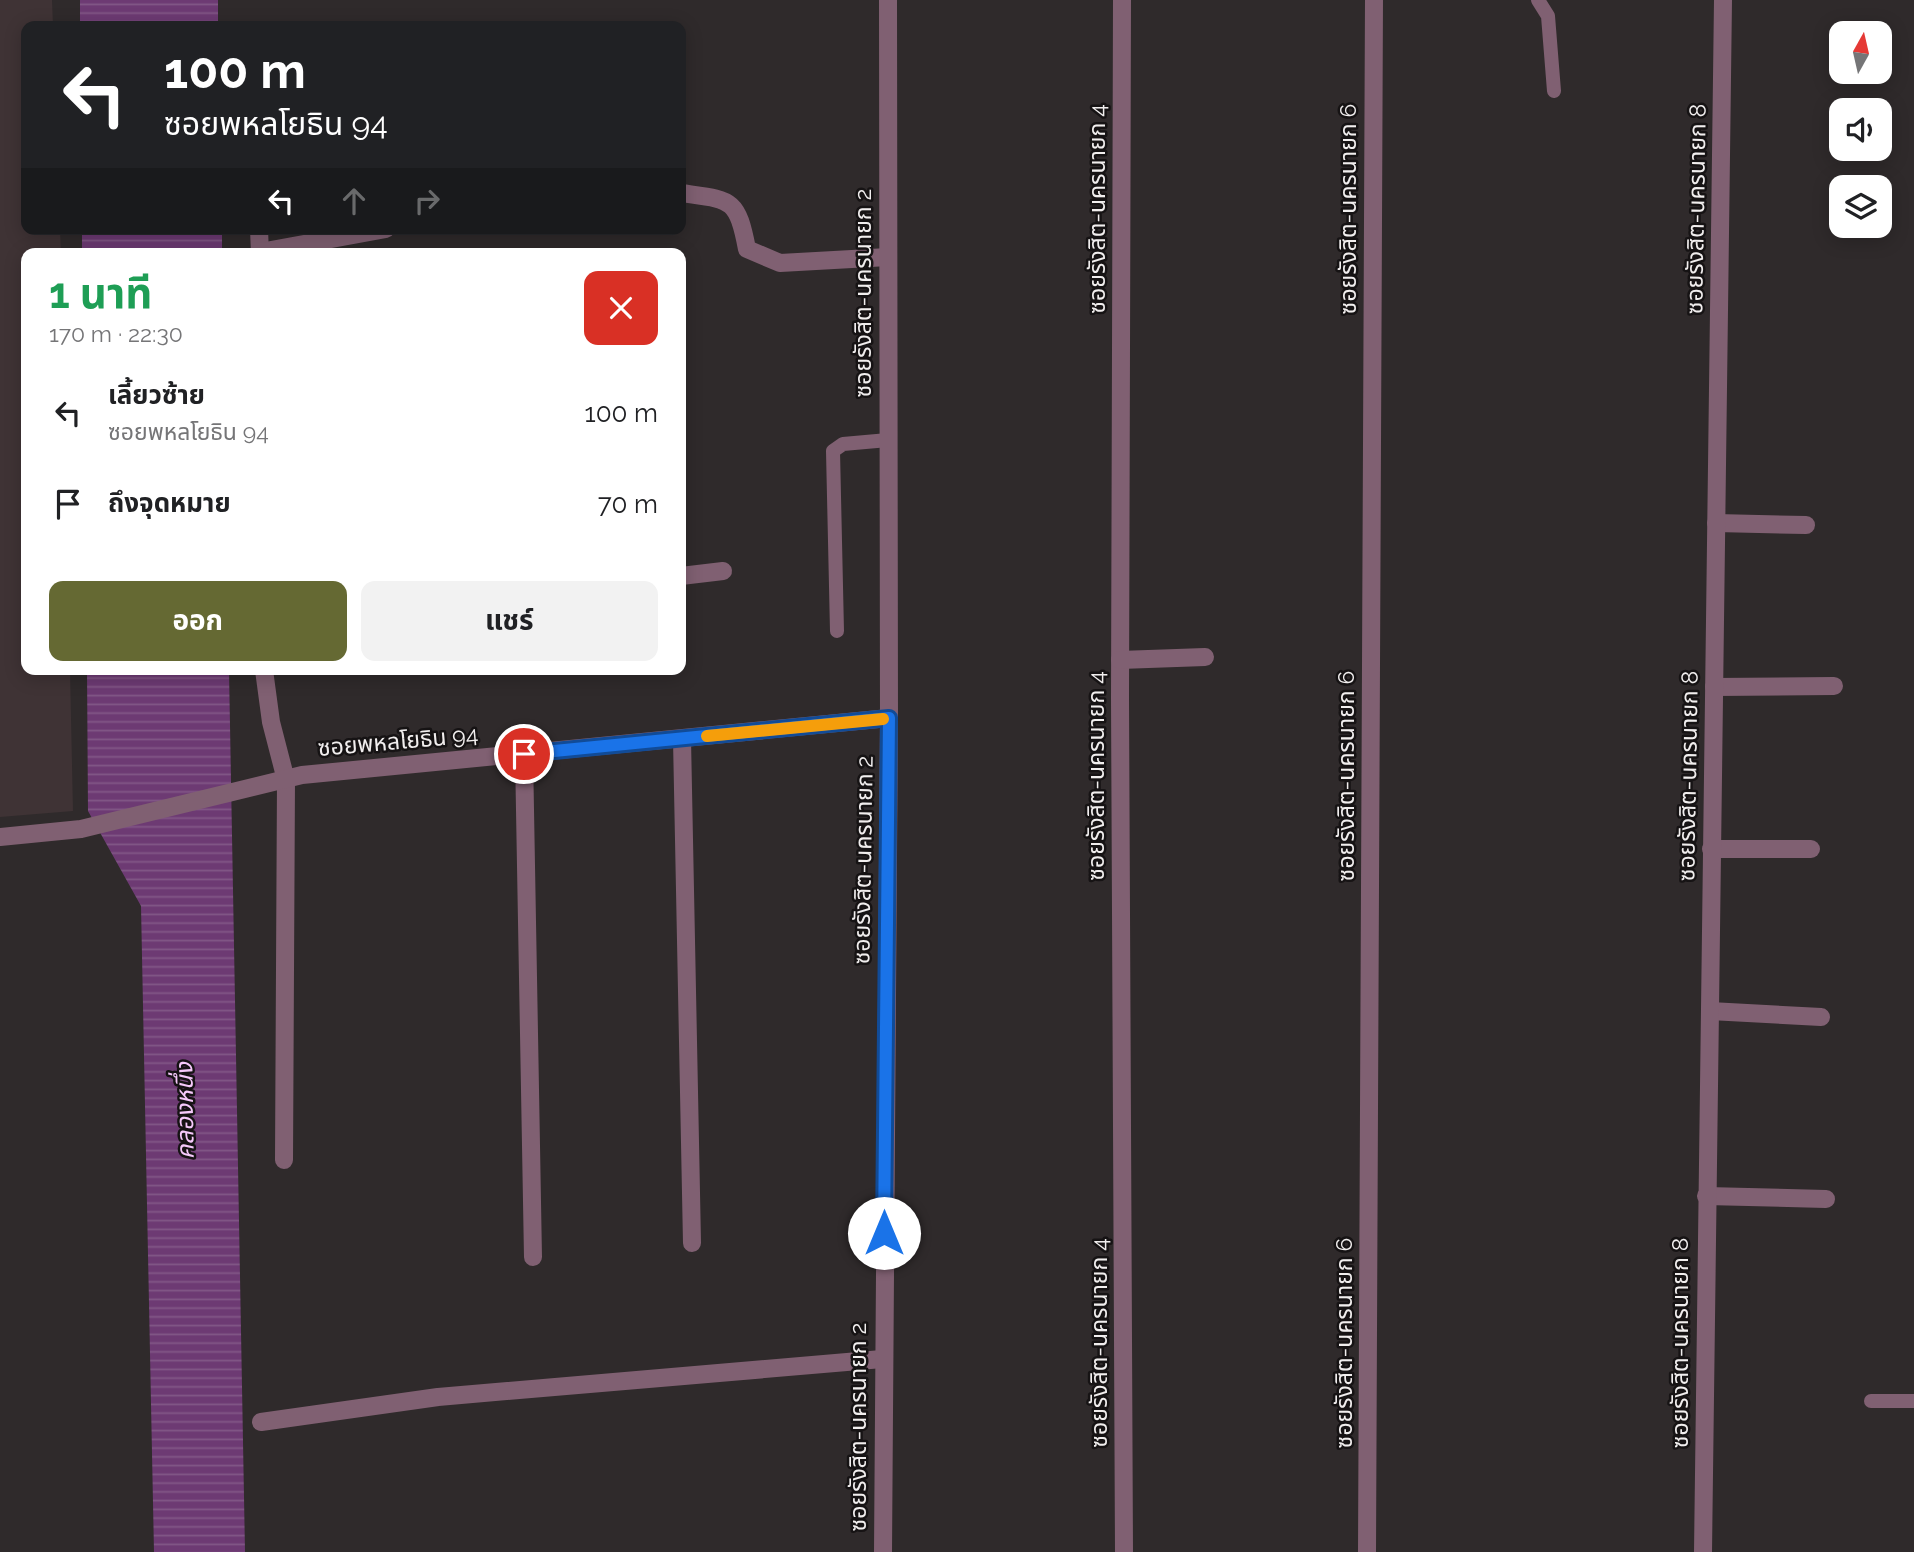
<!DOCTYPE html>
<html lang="th">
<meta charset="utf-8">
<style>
body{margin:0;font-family:Raleway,"Noto Sans Thai",sans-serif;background:#f2f2f2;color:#202124;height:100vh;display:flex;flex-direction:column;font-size:26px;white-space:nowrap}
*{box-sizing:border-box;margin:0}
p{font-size:23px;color:#757577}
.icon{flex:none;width:38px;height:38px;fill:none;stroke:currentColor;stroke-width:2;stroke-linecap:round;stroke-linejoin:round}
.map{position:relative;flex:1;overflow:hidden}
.details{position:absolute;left:21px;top:248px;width:665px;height:427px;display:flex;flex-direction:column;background:#fff;border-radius:14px;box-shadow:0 4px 18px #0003}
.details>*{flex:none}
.top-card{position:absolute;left:21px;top:21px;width:665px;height:214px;border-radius:14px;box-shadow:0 4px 18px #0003;background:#202124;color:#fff;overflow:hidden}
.needle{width:46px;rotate:8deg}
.fabs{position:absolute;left:1829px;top:21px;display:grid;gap:14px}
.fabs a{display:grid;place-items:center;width:63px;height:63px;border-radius:14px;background:#fff;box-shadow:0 4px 18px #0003;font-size:35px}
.pin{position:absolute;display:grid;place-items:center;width:60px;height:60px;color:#fff;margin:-30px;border:4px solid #fff;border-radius:50%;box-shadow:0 2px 7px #0007}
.me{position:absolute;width:77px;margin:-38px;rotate:0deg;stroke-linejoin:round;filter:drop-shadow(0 0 5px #0008)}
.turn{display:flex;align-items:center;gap:24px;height:147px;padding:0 28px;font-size:32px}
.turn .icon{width:91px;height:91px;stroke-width:2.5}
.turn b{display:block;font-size:49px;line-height:60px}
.lanes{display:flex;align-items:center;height:66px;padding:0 28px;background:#0003;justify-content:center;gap:35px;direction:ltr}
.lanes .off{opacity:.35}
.round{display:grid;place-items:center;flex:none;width:74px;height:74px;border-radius:14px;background:#f2f2f2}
.headline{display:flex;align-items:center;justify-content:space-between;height:119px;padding:0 28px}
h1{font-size:42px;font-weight:700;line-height:52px;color:#1e9e55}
.action{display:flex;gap:14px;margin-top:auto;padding:14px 28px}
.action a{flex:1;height:80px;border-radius:14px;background:#656933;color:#fff;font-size:28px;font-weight:700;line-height:80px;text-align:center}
.action a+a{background:#f2f2f2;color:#202124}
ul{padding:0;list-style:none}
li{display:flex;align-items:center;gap:21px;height:91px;padding:0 28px}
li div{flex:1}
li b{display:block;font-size:26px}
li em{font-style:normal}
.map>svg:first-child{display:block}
.built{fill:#3f3335}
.water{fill:url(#water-rules)}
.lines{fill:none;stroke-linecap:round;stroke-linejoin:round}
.service{stroke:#806072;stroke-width:14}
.minor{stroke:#806072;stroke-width:18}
.route-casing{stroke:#114b97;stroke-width:18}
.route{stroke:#1a73e8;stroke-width:12}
.slow{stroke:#f59e0b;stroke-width:12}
.labels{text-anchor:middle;stroke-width:5;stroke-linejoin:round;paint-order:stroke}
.street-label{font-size:23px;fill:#f1eeee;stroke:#161314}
.water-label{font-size:24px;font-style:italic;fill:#f6c9fb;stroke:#161314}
</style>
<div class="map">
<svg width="1914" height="1552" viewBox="0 0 1914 1552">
<defs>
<pattern id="water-rules" width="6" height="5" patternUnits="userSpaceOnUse" patternTransform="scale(1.75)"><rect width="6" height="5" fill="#6d3a73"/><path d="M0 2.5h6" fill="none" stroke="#825787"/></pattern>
</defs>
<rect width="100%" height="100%" fill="#2f2a2b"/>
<path class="built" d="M0 0H52L53 26H26V229H60L61 254H26V670H70L73 811 0 817Z"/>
<g class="water">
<rect x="80" y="0" width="138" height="26"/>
<rect x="82" y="229" width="140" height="25"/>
<path d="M87 670H229L245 1552H154L141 906 88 811Z"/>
</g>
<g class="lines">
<g class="service">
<path d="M1538 0 1548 16 1554 91"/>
<path d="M837 631 833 451 843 444 888 440"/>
<path d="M1871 1401H1914"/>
</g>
<g class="minor">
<path d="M1122 0 1120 698 1124 1552"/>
<path d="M681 193C731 200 737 197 747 249L780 263 888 257"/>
<path d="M259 229 260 254"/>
<path d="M260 252 386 229"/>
<path d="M1716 523 1806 525"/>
<path d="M681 576 723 571"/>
<path d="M1120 660 1205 657"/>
<path d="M264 670 271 722 286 780 284 1160"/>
<path d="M1714 687 1834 686"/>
<path d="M682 739 692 1243"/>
<path d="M524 754 533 1257"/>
<path d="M0 837 81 829 302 775 889 718"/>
<path d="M1711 849H1811"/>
<path d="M1710 1011 1821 1017"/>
<path d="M1706 1196 1826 1199"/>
<path d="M261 1422 438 1397 882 1359"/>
<path d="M883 1552 889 718 888 0"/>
<path d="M1367 1552 1374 0"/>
<path d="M1703 1552 1723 0"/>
</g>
</g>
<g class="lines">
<defs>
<path id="route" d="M524 754 889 718 884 1233"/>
</defs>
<use href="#route" class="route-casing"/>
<use href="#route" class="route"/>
<path class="slow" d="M707 736 883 719"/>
</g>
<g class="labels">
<g class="street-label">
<text transform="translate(1097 209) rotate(-90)" y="8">ซอยรังสิต-นครนายก 4</text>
<text transform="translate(1348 209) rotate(-90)" y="8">ซอยรังสิต-นครนายก 6</text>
<text transform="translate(1696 209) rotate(-89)" y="8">ซอยรังสิต-นครนายก 8</text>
<text transform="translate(863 293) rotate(-90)" y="8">ซอยรังสิต-นครนายก 2</text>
<text transform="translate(398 741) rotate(-5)" y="8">ซอยพหลโยธิน 94</text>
<text transform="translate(1096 776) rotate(-90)" y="8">ซอยรังสิต-นครนายก 4</text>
<text transform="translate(1346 776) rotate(-90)" y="8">ซอยรังสิต-นครนายก 6</text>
<text transform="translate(1688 776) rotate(-89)" y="8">ซอยรังสิต-นครนายก 8</text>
<text transform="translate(863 860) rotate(-89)" y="8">ซอยรังสิต-นครนายก 2</text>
<text transform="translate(1099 1343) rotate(-90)" y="8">ซอยรังสิต-นครนายก 4</text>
<text transform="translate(1344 1343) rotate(-90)" y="8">ซอยรังสิต-นครนายก 6</text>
<text transform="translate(1680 1343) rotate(-90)" y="8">ซอยรังสิต-นครนายก 8</text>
<text transform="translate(858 1427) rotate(-90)" y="8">ซอยรังสิต-นครนายก 2</text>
</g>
<g class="water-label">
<text transform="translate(185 1111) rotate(-91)" y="8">คลองหนึ่ง</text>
</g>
</g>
</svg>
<div class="fabs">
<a><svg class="needle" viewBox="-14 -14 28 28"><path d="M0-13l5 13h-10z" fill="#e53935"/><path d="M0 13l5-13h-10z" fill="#757577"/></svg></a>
<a><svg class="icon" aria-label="sound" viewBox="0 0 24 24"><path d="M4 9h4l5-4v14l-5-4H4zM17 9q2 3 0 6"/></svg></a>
<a><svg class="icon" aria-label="layers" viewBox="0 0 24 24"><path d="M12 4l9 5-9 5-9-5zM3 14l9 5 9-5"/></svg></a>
</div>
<div class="pin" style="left:524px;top:754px;background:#d93025"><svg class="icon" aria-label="arrive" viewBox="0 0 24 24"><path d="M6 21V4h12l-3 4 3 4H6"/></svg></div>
<svg class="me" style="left:884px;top:1233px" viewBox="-20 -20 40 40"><circle r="19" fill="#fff"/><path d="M0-13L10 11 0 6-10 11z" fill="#1a73e8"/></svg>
<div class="top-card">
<div class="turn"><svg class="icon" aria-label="left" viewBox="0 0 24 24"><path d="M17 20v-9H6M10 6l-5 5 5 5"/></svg><div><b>100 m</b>ซอยพหลโยธิน 94</div></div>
<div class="lanes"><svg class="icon" aria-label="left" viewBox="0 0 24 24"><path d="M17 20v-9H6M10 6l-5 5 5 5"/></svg><svg class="icon off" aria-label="ahead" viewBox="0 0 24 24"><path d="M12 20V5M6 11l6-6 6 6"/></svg><svg class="icon off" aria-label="right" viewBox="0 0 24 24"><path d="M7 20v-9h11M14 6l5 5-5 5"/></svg></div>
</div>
<section class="details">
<div class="headline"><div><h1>1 นาที</h1><p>170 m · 22:30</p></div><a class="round" style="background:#d93025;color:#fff"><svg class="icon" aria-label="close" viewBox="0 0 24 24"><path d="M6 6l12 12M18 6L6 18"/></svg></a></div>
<ul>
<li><svg class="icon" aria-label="left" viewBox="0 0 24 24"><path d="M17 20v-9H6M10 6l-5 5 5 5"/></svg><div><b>เลี้ยวซ้าย</b><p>ซอยพหลโยธิน 94</p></div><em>100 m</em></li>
<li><svg class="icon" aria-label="arrive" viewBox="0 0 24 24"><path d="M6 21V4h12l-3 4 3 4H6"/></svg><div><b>ถึงจุดหมาย</b></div><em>70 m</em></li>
</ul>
<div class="action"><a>ออก</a><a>แชร์</a></div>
</section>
</div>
